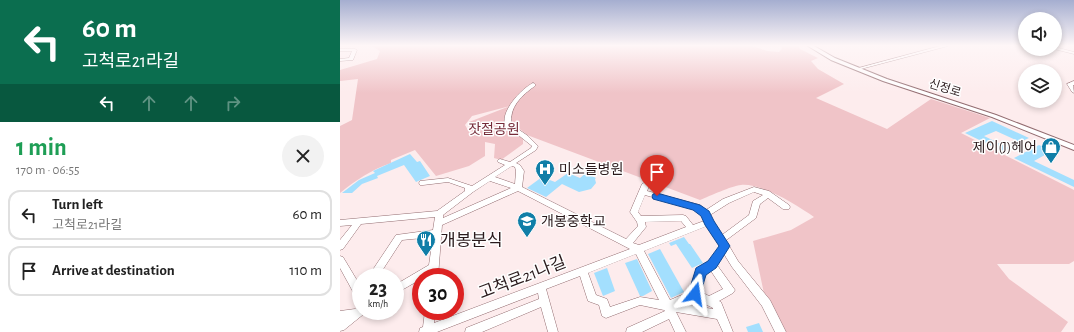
<!DOCTYPE html>
<meta charset="utf-8">
<style>
body{margin:0;font-family:"Alegreya Sans","Noto Sans KR",sans-serif;background:#f2f2f2;color:#222;height:100vh;display:flex;flex-direction:column;font-size:15px;white-space:nowrap}
*{box-sizing:border-box;margin:0}
p{font-size:13px;color:#767676}
.icon{flex:none;width:22px;height:22px;fill:none;stroke:currentColor;stroke-width:2;stroke-linecap:round;stroke-linejoin:round}
.map{position:relative;flex:1;overflow:hidden}
.details{display:flex;flex-direction:column;background:#fff;width:340px}
.details>*{flex:none}
.guide{background:#0b6e4f;color:#fff;overflow:hidden}
.controls{position:absolute;left:678px;top:12px;display:grid;gap:8px}
.controls a{display:grid;place-items:center;width:44px;height:44px;border-radius:50%;background:#fff;box-shadow:0 2px 6px #0003;font-size:20px}
.speed{position:absolute;left:12px;top:268px;display:flex;gap:8px;font-size:20px;font-weight:700;text-align:center}
.speed>*{display:grid;place-content:center;width:52px;height:52px;border-radius:50%;background:#fff;box-shadow:0 2px 6px #0003;line-height:1}
.speed small{font-size:10px;font-weight:400}
.speed .limit{border:6px solid #d22;background:#fff;color:#111}
.pin{position:absolute;display:grid;place-items:center;width:34px;height:34px;color:#fff;margin:-41px -17px;border-radius:50% 50% 50% 0;rotate:-45deg;box-shadow:0 0 4px #0007}
.pin .icon{rotate:45deg}
.me{position:absolute;width:44px;margin:-22px;rotate:15deg;stroke-linejoin:round;filter:drop-shadow(0 0 3px #0008)}
.turn{display:flex;align-items:center;gap:14px;height:84px;padding:0 16px;font-size:18px}
.turn .icon{width:52px;height:52px;stroke-width:2.5}
.turn b{display:block;font-size:28px;line-height:34px}
.lanes{display:flex;align-items:center;height:38px;padding:0 16px;background:#0003;justify-content:center;gap:20px;direction:ltr}
.lanes .off{opacity:.35}
.round{display:grid;place-items:center;flex:none;width:42px;height:42px;border-radius:21px;background:#f2f2f2}
.overview{display:flex;align-items:center;justify-content:space-between;height:68px;padding:0 16px}
h1{font-size:24px;font-weight:700;line-height:30px;color:#1e9e55}
ul{padding:0;list-style:none}
li{display:flex;align-items:center;gap:12px;height:50px;margin:0 8px 6px;padding:0 8px;border:2px solid #e0e0e0;border-radius:12px}
li div{flex:1}
li b{display:block;font-size:15px}
li em{font-style:normal}
main{display:flex;flex:1;min-height:0}
.map>svg:first-child{display:block}
.green{fill:#f0c4c8;fill-rule:evenodd}
.building{fill:#a3dffe}
.lines{fill:none;stroke-linecap:round;stroke-linejoin:round}
.minor-casing{stroke:#936d71;stroke-width:1}
.major-casing{stroke:#936d71;stroke-width:2}
.minor{fill:#fff;fill-rule:evenodd}
.major{fill:#fff;fill-rule:evenodd}
.route{fill:#1a73e8;stroke:#114b97}
.labels{text-anchor:middle;stroke-width:3;stroke-linejoin:round;paint-order:stroke}
.far-street-label{font-size:12px;fill:#2a1a1c;stroke:#fefefe}
.park-label{font-size:14px;fill:#752b39;stroke:#fefefe}
.poi-label{font-size:14px;fill:#2a1a1c;stroke:#fefefe;text-anchor:start}
.near-poi-label{font-size:17px;fill:#2a1a1c;stroke:#fefefe;text-anchor:start}
.near-street-label{font-size:17px;fill:#2a1a1c;stroke:#fefefe}
</style>
<main>
<section class="details">
<div class="guide">
<div class="turn"><svg class="icon" aria-label="left" viewBox="0 0 24 24"><path d="M17 20v-9H6M10 6l-5 5 5 5"/></svg><div><b>60 m</b>고척로21라길</div></div>
<div class="lanes"><svg class="icon" aria-label="left" viewBox="0 0 24 24"><path d="M17 20v-9H6M10 6l-5 5 5 5"/></svg><svg class="icon off" aria-label="ahead" viewBox="0 0 24 24"><path d="M12 20V5M6 11l6-6 6 6"/></svg><svg class="icon off" aria-label="ahead" viewBox="0 0 24 24"><path d="M12 20V5M6 11l6-6 6 6"/></svg><svg class="icon off" aria-label="right" viewBox="0 0 24 24"><path d="M7 20v-9h11M14 6l5 5-5 5"/></svg></div>
</div>
<div class="overview"><div><h1>1 min</h1><p>170 m · 06:55</p></div><a class="round"><svg class="icon" aria-label="close" viewBox="0 0 24 24"><path d="M6 6l12 12M18 6L6 18"/></svg></a></div>
<ul>
<li><svg class="icon" aria-label="left" viewBox="0 0 24 24"><path d="M17 20v-9H6M10 6l-5 5 5 5"/></svg><div><b>Turn left</b><p>고척로21라길</p></div><em>60 m</em></li>
<li><svg class="icon" aria-label="arrive" viewBox="0 0 24 24"><path d="M6 21V4h12l-3 4 3 4H6"/></svg><div><b>Arrive at destination</b></div><em>110 m</em></li>
</ul>
</section>
<div class="map">
<svg width="734" height="332" viewBox="0 0 734 332">
<rect width="100%" height="100%" fill="#fdeced"/>
<path class="green" d="M32 46H413L427 51 439 52 442 49 441 46H459L460 49 478 58 471 61 478 69 504 84 476 98 547 129 591 99 650 118 621 133 734 190V261L729 264H657L669 279 728 322 721 332H441L426 303 413 241 451 230 474 217C457 205 422 183 401 185 391 186 370 196 360 200L187 135 170 121 169 129 183 135V144L161 160 154 158 155 144 145 142V156L129 166 96 176 75 150 51 160V163C31 170 16 180 0 193V126L12 120 18 79 0 81V70L37 59 40 51ZM170 106 129 122 133 136 131 135 125 125 132 116Z"/>
<g class="building">
<path d="M652 121 689 138 680 142 656 131 644 136 669 148 662 151 625 133Z"/>
<path d="M699 145 712 151 694 161 734 180V187L674 158Z"/>
<path d="M70 154 77 162 80 161 90 176 76 182 64 165 37 176 38 178 22 184 12 193H2L19 180 35 173 33 171Z"/>
<path d="M228 173 240 178 246 173 256 178 255 179 256 183 251 189 239 192 222 184 206 197 187 188 202 177 215 182Z"/>
<path d="M344 237 349 244H350L363 263 352 268 336 244 331 246 329 243Z"/>
<path d="M320 249 344 292 331 298 308 254Z"/>
<path d="M297 259 312 291 303 296H300L285 263Z"/>
<path d="M267 268 275 291 263 296 254 273Z"/>
<path d="M419 323 423 332H408L406 327Z"/>
</g>
<g class="lines">
<defs>
<g id="minor">
<path d="M600 46H608L517 70 515 69Z"/>
<path d="M715 47 734 52V54L714 49H715Z"/>
<path d="M0 49H15L17 50 13 60 0 61V59L9 58 12 51H0Z"/>
<path d="M734 81V85H733L734 93 732 92 727 84Z"/>
<path d="M193 83 195 84V86C182 95 168 108 172 125L188 136 198 146 196 150 176 163 180 165 184 171 182 187 286 239 298 226 297 222 290 212 302 184 306 182 310 184 307 191 360 205 366 210 383 199 414 187 429 191 449 205 450 207 449 209H443L428 198 420 204 416 218 385 241 388 244 398 261 430 300 446 332H435L422 306 392 267 384 254 377 265 395 290 393 293 379 301 381 302 393 332H383L377 319 336 312 346 332H335L329 319 302 332H286L287 328 325 311 324 310 300 305 266 318 262 316 259 305 248 301 240 276 206 289 218 332H208L201 307 142 332H125L126 328 199 299 198 293 97 332H79L80 328 83 327 85 311H95L94 323 290 249 178 191 102 225 98 277H88V275L85 277H81V279L55 294V285L89 265 93 237 62 240 38 277H24L26 274 32 271 56 235 93 230 95 217 21 224 3 249 0 250V240L12 225 0 226V220L97 211 125 191V188L108 182 83 185H80L79 183 80 181 108 178 132 186 165 165 158 162 157 161 158 160 160 159 170 162 191 148 192 146C187 142 182 138 177 134 174 132 168 130 166 127 158 113 182 88 193 83ZM172 166 175 167 176 171 175 184 155 177ZM150 181 171 188 103 218V215L133 192ZM414 192 423 195 413 201 409 215 382 235 373 222 370 215 389 203ZM305 195 354 209 362 215 364 221 353 225 346 216 343 215 301 216 298 212ZM341 221 346 227 299 245 293 243 306 227 305 222ZM367 226 380 247 369 262 358 269 351 291 330 300 304 251ZM296 254 319 300 300 297 270 307 267 299 256 295 248 273ZM371 271 383 289 369 296 361 292 365 274ZM355 299 373 308V309L343 304Z"/>
<path d="M0 256 3 257 21 287V300L17 299 0 268Z"/>
<path d="M21 305V311H26L25 313 4 330 0 331V311L15 309Z"/>
</g>
<path id="major" d="M468 46H474L495 58 547 79 656 115 734 145V150L652 117 543 81 491 60Z"/>
</defs>
<use href="#minor" class="minor-casing"/>
<use href="#major" class="major-casing"/>
<use href="#minor" class="minor"/>
<use href="#major" class="major"/>
</g>
<linearGradient id="sky" x2="0" y2="1"><stop stop-color="#a5aed0"/><stop offset="0.49" stop-color="#fef6f7"/><stop offset="1" stop-color="#fef6f7" stop-opacity="0"/></linearGradient>
<rect width="734" height="93" fill="url(#sky)"/>
<path class="route" d="M317 193 360 205 369 211 374 221 390 246 376 268 366 275 359 298 355 300 350 298 348 294 356 268 368 261 379 246 365 225 361 216 353 210 313 199 312 196 313 194Z"/>
<defs>
<symbol id="shop-pin" viewBox="-11 -11 22 30"><path d="M0 17L-7.5 6A9.5 9.5 0 1 1 7.5 6Z" fill="#107ea7" stroke="#fefefe"/><path d="M-5-2.5h2.3a2.7 3.5 0 0 1 5.4 0H5L5.5 6h-11ZM-1.5-2.5h3a1.5 2.3 0 0 0-3 0Z" fill="#fff"/></symbol>
<symbol id="hospital-pin" viewBox="-11 -11 22 30"><path d="M0 17L-7.5 6A9.5 9.5 0 1 1 7.5 6Z" fill="#107ea7" stroke="#fefefe"/><path d="M-5-5h3v3.5h4V-5h3V5h-3V1.5h-4V5h-3Z" fill="#fff"/></symbol>
<symbol id="school-pin" viewBox="-11 -11 22 30"><path d="M0 17L-7.5 6A9.5 9.5 0 1 1 7.5 6Z" fill="#107ea7" stroke="#fefefe"/><path d="M0-5L7-2L0 1L-7-2ZM-4 1L0 2.5L4 1V4Q0 6-4 4Z" fill="#fff"/></symbol>
<symbol id="restaurant-pin" viewBox="-11 -11 22 30"><path d="M0 17L-7.5 6A9.5 9.5 0 1 1 7.5 6Z" fill="#107ea7" stroke="#fefefe"/><path d="M-5-6h1v4h1v-4h1v4h1v-4h1v5L-1.5 .5V6h-2V.5L-5-1ZM5-6V6H3V1.5H1.5Q1.5-4 5-6Z" fill="#fff"/></symbol>
</defs>
<g fill-rule="evenodd">
<use href="#shop-pin" x="700" y="136" width="22" height="30"/>
<use href="#hospital-pin" x="194" y="158" width="22" height="30"/>
<use href="#school-pin" x="176" y="210" width="22" height="30"/>
<use href="#restaurant-pin" x="75" y="229" width="22" height="30"/>
</g>
<g class="labels">
<g class="far-street-label">
<text transform="translate(605 88) rotate(18)" y="4">신정로</text>
</g>
<g class="park-label">
<text x="154" y="134">잣절공원</text>
</g>
<g class="poi-label">
<text x="697" y="152" text-anchor="end">제이(J)헤어</text>
<text x="219" y="174">미소들병원</text>
<text x="201" y="226">개봉중학교</text>
</g>
<g class="near-poi-label">
<text x="100" y="246">개봉분식</text>
</g>
<g class="near-street-label">
<text transform="translate(182 277) rotate(-21)" y="6">고척로21나길</text>
</g>
</g>
</svg>
<div class="controls">
<a><svg class="icon" aria-label="sound" viewBox="0 0 24 24"><path d="M4 9h4l5-4v14l-5-4H4zM17 9q2 3 0 6"/></svg></a>
<a><svg class="icon" aria-label="layers" viewBox="0 0 24 24"><path d="M12 4l9 5-9 5-9-5zM3 14l9 5 9-5"/></svg></a>
</div>
<div class="speed"><div>23<small>km/h</small></div><div class="limit">30</div></div>
<div class="pin" style="left:317px;top:196px;background:#d93025"><svg class="icon" aria-label="arrive" viewBox="0 0 24 24"><path d="M6 21V4h12l-3 4 3 4H6"/></svg></div>
<svg class="me" style="left:355px;top:294px" viewBox="-20 -20 40 40"><path d="M0-17L14 15 0 8-14 15z" fill="#1a73e8" stroke="#fff" stroke-width="4"/></svg>
</div>
</main>
